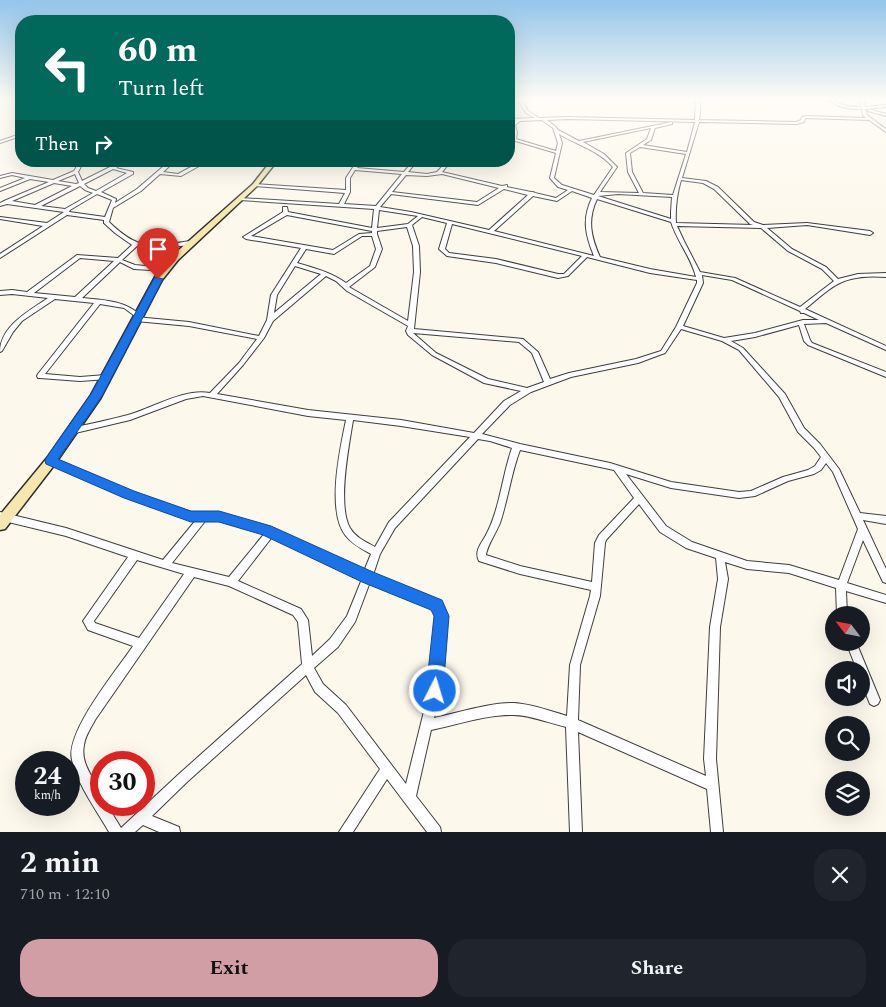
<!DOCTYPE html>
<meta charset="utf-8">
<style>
body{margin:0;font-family:Spectral,serif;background:#20242c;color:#f1f3f6;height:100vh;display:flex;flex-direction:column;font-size:19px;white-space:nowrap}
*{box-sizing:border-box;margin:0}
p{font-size:16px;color:#9ea1a6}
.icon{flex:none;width:28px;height:28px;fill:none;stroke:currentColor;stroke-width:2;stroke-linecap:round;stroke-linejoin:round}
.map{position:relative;height:832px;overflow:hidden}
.drawer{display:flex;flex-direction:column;background:#171b24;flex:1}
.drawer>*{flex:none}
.hud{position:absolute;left:15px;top:15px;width:500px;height:152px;border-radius:20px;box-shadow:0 5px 20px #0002;background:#00695c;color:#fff;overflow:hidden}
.needle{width:32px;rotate:302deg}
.fabs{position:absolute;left:825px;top:606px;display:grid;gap:10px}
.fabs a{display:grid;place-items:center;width:45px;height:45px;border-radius:50%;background:#171b24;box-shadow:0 5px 20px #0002;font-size:25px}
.speed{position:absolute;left:15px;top:751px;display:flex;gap:10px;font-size:25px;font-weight:700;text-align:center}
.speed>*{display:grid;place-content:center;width:65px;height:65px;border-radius:50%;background:#171b24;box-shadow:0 5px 20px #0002;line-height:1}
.speed small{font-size:12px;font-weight:400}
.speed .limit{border:8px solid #d22;background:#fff;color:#111}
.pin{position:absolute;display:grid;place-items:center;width:42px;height:42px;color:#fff;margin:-51px -21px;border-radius:50% 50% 50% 0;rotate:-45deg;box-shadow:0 0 5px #0007}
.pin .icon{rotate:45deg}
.me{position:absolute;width:55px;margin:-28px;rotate:5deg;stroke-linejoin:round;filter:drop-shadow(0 0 4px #0008)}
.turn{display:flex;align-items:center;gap:18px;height:105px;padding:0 20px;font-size:22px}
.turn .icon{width:65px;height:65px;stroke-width:2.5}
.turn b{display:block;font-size:35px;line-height:42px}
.then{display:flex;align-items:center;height:48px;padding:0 20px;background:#0003;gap:10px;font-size:19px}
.round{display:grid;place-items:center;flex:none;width:52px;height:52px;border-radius:20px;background:#20242c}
.overview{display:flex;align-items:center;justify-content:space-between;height:85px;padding:0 20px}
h1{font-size:30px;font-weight:700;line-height:38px}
.cta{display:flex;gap:10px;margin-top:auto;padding:10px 20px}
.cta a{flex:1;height:58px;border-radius:20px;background:#d19ea6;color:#111;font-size:20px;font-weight:700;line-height:58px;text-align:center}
.cta a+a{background:#20242c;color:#f1f3f6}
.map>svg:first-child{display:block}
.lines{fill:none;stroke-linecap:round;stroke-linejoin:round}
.street-casing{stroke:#3e3e3e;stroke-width:2}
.secondary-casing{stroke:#2d2d2d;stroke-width:3}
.street{fill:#fff;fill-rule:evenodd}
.secondary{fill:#f5e7ae;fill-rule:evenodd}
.route{fill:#1a73e8;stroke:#114b97}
</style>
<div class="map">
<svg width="886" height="832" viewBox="0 0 886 832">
<rect width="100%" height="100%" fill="#fdf8ec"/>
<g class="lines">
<defs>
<g id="street">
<path d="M518 100H522L528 111 539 118 568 117 695 120 696 100H700V112L699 120 796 122 801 120 802 117 806 116 866 118 863 115 862 109C850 109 838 108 829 100 834 100 836 103 841 104 847 107 855 107 862 107L860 100H864L865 107 886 105V107L865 109 867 115 886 129V132L869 120 806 118 805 119 804 122 796 124 699 122 682 178 706 181 718 187 754 222 763 225 807 223 870 231 873 233 870 235 807 225 767 228 792 249 826 267 838 279 858 274 886 273V277C874 276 862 276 851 279 833 283 819 298 805 309L886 346V350L826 323 804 324 810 340 812 343 886 372V377L808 345 804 341 799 325 755 337 731 341 743 348 785 394 804 428 820 444 839 469 860 513 886 516V524L863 520 886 569V583L883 582 863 540 847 583 886 595V603L846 591 847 615H837L836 588 789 573 747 569 725 562 728 579 720 627 716 759 723 832H711L707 789 578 732 582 832H570L566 727C549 723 530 715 513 715 489 714 455 725 431 730L416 796 440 827 441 832H427L387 779 353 832H339L380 769 338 713 315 692 306 675 187 782 152 816 179 827 180 832H159L143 825 135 832H109C96 809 78 786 72 760 65 732 117 670 133 646L88 630 83 621 128 557 66 536 0 520V512L66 528 163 560 196 520H191L126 497 48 463 47 461 48 459 51 458 132 493 191 512 219 513 269 527 364 571 371 554C362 549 352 544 346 536 326 512 340 449 346 420L308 416 203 396 186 399 130 420 71 434 67 431 71 428C90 424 109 420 128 415 153 408 184 388 210 393L239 363 257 339 189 326 136 321 133 319 136 317 189 322 259 336 267 320 271 295 301 248 246 239 243 237 283 212V207H287L288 212 372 228 374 209 240 200 238 199 240 198 339 204 345 193 255 186 253 185V184L346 190V178L357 161H361L357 168 404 172 413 161H417L408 172 427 174 437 172 447 161H451L442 172 502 186 507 185V187L531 192H533L535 193 556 198 568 190 558 187 550 178 556 153 509 139V137L512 138 513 132 511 125 516 121H509V119L535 118 526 113ZM568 119 695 122 687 152 643 145 651 140 655 128 672 124V122L579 141 558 130 556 127 547 120ZM542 120 553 128 558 143 556 151 516 139 517 132 515 125 520 121ZM651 128 647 139 626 153 628 172 639 193 600 192 617 167 604 154 583 142ZM559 134C577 145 598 150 613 167L594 195 562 185 554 178 562 143ZM640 147 686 154 673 195 643 193 632 172 630 153ZM355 170 402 174 376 206 344 204 350 192V178ZM442 174 499 188 477 202 392 192 406 175 427 176ZM681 180 703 183 714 189 750 224 753 225 676 223C675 208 677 194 681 180ZM504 189 528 195 489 230 411 212 380 207 391 194 478 205ZM572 191 592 198C582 219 585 234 594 256L494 231 533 196 557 201ZM618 194 672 197 671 212V219L598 196ZM597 199 671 222C677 241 691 257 696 277L650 269 600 257C591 237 587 220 597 199ZM379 210 418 216 408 224 377 228ZM287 215 372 231V233L359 234 333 250 251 236ZM422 217 447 223 439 249 447 256 496 263 558 278 568 276 587 257 650 273 697 280V283L676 327 661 351 636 359 569 373 550 379 538 352 523 339 414 329 420 272 419 246 412 225ZM452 224 582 256 564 274H558L496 259 449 253 445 249ZM677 226 761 228 788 251 822 269 834 281 800 307 735 278 700 272 684 241ZM407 227 413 246 414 272 408 321 349 287 375 267 382 249 377 234V231ZM362 236H372L376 249 370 266 346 283C331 272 314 268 297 263L306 249 334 254ZM295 266 321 274 274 313 277 295ZM702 275 732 280 800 311 801 313H804L819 320H803L755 333 724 338 683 326 703 283ZM326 276 336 281 347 291 408 326 406 331 408 335 432 355 484 383 521 391 504 401 474 433 401 420 308 410 217 394 243 365 264 338 273 321ZM681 329 722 341 739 350 779 397 798 432 814 448 821 457 815 466 808 470 783 477 751 491 739 492 671 482 610 463 520 444 482 434 510 405 531 392 571 377 638 363 665 353ZM413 333 519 342 532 353 544 382 527 388 488 379 436 353ZM353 420 401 426 470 437 389 522 375 547C366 542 355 537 350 528 337 505 349 446 353 420ZM478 439 490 441 512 448C502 476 500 509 486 535 481 544 474 551 479 561L520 574 591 590 590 596 570 665 567 716C550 711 532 704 514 703 492 702 457 713 434 718L441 691 447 616 441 602 373 575 380 554 395 528ZM520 450 614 470 634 498 599 535 595 543 592 582 520 566 486 555C487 546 496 533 500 523 508 499 511 474 520 450ZM826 463 833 472 858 529 839 580 789 565 747 561 692 542 666 526 626 474 671 488 739 498 755 496 788 481 814 474 821 470ZM639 504 660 532 686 548 716 558 718 579 710 627 704 759 706 776 578 720 580 665 600 596 605 543 606 540ZM206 520 219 521 265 533 229 577 172 563ZM272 537 362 579 347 616 330 639 312 656 308 620 301 609 238 581ZM137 560 184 574 139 638 95 623 94 621ZM194 577 229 586 293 615 298 622 302 664 179 774 121 828 107 805H101C101 801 102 797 100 793 94 777 80 764 84 745 85 736 91 728 95 720ZM370 582 433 608 437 616 429 691 406 784 346 705 323 684 314 668 338 647 355 622Z"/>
<path d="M869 109 886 114V116L868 111Z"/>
<path d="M20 134H21V136L0 143V141Z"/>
<path d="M80 161H84L78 172 82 181 122 161H128L116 168 133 172V174L101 192 116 199 115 203 137 189 165 165 149 161H158L168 163 170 161H175L163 172 178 174 202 161H208L181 176 160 174 141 191 113 208 109 222C139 251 151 247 190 241L193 243 190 245 154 249 137 246 122 260 135 265 165 268 168 270 167 271 134 269 120 262 82 298C102 300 124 300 140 315L139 316H135L124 308 100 304 45 374 80 377 106 375H108L109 377 108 379 80 381 40 378H38L37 376 38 374 94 303 55 299 22 321 13 332 2 351 0 352C0 326 29 311 48 298L12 294 0 295V291L12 290 27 292 77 255 118 258 132 245 115 233 104 223V220L67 215 0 258V254L43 226 0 219V217L47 223 64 212 7 204 0 206V203L4 201 49 182 30 179 0 191V188L25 178 12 175 0 178V176L12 173 53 180 74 171ZM113 169 127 173 96 191 88 188 84 184ZM75 174 79 183 76 184 58 181ZM54 183 72 186 35 205 12 201ZM80 186 85 190 93 193 65 209 41 206ZM97 194 112 200 105 217 69 212 70 210ZM80 258 114 261 75 297 34 293Z"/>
<path d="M846 642H856L880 700 878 704 874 706 870 704 861 682V670H857Z"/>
</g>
<path id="secondary" d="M271 161H277L257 186 178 260 162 280 100 399 55 464 5 529 0 530V515L47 458 91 395 155 277 172 256 253 184Z"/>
</defs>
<use href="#street" class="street-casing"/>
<use href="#secondary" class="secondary-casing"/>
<use href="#street" class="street"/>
<use href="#secondary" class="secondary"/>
</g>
<linearGradient id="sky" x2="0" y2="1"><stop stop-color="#94c5ea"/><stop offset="0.46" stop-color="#fefcf6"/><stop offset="1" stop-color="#fefcf6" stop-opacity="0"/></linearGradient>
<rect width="886" height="216" fill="url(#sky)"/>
<path class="route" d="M155 277 163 279 102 396 58 459 134 491 191 511H219L271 526 373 572 442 600 449 616 443 691 441 697 435 699 429 697 426 691 434 616 431 610 362 582 263 535 219 522H191L124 498 46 464 45 461 46 458 91 394Z"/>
</svg>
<div class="fabs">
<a><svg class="needle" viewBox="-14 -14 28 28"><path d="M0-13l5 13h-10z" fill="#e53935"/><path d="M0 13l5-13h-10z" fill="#9ea1a6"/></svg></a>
<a><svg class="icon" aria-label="sound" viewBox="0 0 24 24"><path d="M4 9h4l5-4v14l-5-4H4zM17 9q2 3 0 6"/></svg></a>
<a><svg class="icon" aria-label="search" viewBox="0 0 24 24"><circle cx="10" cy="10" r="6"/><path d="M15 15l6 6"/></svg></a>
<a><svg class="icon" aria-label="layers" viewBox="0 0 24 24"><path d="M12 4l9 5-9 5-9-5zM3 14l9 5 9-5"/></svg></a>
</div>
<div class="speed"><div>24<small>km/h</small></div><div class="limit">30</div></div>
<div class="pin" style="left:158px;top:279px;background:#d93025"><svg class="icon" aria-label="arrive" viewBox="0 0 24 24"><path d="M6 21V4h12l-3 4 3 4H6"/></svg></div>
<svg class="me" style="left:435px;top:691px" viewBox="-20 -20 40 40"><circle r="17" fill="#1a73e8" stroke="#fff" stroke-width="3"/><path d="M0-11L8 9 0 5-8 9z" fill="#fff"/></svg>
<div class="hud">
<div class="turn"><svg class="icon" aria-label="left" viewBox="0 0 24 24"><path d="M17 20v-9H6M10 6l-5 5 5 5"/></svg><div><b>60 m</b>Turn left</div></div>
<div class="then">Then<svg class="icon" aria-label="right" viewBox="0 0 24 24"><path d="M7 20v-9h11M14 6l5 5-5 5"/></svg></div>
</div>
</div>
<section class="drawer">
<div class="overview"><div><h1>2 min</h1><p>710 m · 12:10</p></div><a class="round"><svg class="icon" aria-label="close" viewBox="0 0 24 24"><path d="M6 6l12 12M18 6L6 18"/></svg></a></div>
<div class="cta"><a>Exit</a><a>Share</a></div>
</section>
